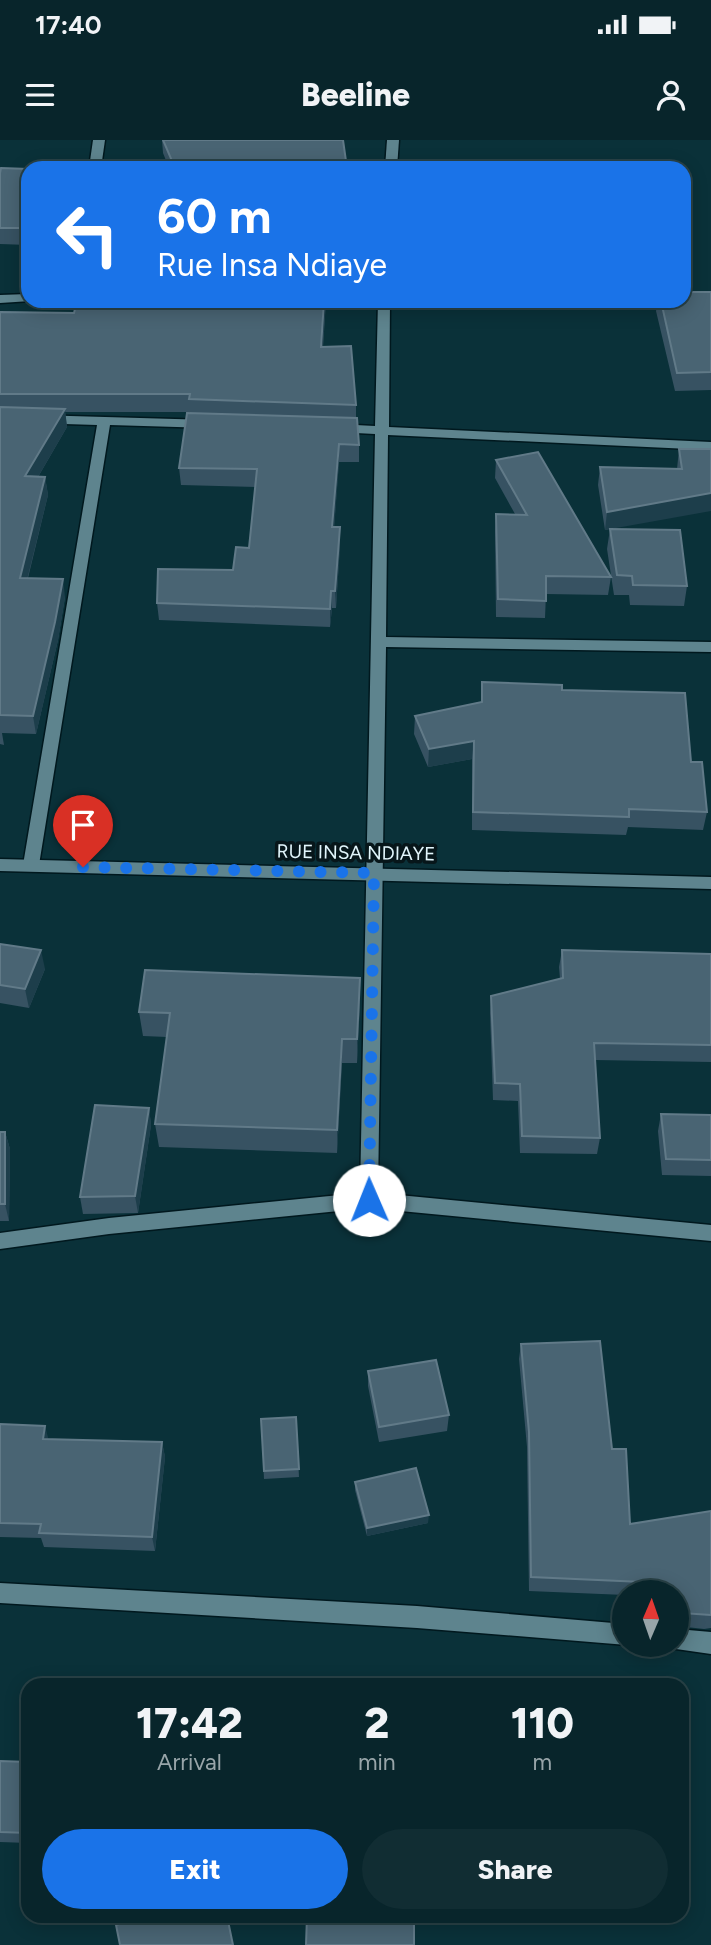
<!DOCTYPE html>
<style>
body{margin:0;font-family:Figtree,sans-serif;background:#112d33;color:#f1f3f6;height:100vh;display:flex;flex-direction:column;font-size:26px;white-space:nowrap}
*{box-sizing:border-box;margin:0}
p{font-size:23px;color:#98a5a9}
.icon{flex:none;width:38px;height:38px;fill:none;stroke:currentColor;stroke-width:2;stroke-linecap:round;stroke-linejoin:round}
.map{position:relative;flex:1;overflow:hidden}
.sheet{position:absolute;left:21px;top:1538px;width:668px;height:245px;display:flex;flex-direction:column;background:#08252b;border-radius:21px;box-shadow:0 4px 18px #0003,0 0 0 2px #294247}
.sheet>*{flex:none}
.hud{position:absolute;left:21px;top:21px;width:670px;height:147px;border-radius:21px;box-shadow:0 4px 18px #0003,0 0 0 2px #294247;background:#1a73e8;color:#fff;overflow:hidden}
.needle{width:46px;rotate:2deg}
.buttons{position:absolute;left:612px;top:1440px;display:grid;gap:14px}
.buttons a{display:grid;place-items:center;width:77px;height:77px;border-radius:50%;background:#08252b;box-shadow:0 4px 18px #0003,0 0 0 2px #294247;font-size:35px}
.pin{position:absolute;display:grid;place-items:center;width:60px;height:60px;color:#fff;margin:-72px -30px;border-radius:50% 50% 50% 0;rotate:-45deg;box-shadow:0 0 7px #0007}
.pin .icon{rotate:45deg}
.me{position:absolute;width:77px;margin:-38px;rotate:359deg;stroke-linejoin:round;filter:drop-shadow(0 0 5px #0008)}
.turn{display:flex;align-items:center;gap:24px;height:147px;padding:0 21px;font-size:32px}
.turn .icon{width:91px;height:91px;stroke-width:2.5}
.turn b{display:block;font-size:49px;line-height:60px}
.eta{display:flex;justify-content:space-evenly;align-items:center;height:119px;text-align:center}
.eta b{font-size:42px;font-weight:800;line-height:49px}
.action{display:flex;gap:14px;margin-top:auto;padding:14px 21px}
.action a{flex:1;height:80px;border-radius:42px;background:#1a73e8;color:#fff;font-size:28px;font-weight:800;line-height:80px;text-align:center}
.action a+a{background:#112d33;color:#f1f3f6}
.status{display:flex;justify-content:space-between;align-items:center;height:49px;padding:0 35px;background:#08252b;direction:ltr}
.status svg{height:19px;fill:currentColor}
header{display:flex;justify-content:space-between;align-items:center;height:91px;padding:0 21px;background:#08252b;font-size:32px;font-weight:800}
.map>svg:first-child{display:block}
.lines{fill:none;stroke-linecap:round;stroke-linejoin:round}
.minor-casing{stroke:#00181e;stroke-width:3}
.secondary-casing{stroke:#00181e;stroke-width:3}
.minor{fill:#5e848e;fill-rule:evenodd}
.secondary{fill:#5e848e;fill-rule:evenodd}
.wall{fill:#375262}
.shaded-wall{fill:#1d3e4b}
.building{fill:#496473;stroke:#617a88;stroke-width:2}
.route{stroke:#1a73e8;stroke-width:12;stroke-dasharray:0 21.6}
.labels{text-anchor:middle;stroke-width:7;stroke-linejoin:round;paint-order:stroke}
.street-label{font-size:19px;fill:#e1f5fb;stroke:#07161a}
</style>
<div class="status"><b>17:40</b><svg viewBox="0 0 49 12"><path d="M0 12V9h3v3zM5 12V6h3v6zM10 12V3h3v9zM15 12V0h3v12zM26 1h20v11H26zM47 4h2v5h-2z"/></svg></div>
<header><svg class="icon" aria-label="menu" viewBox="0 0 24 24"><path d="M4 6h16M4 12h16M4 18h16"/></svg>Beeline<svg class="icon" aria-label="person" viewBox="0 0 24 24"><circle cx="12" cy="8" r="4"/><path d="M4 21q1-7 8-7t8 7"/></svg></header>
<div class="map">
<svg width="711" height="1805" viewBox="0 0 711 1805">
<rect width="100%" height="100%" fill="#0a3139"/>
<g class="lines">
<defs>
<g id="minor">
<path d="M93 0H105L101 28H89Z"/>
<path d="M387 0H399L397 28H385Z"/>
<path d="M28 154V161H31L0 163V155Z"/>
<path d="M378 161H390L389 287 711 302V310L388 295 386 497 711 502V512L386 507 378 1053 711 1085V1101L369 1068 109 1094 0 1109V1093L109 1078 360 1053 375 294 336 292 329 288 336 284 375 286Z"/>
<path d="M0 274 210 280 217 284 210 288 110 285 39 725 31 731 23 725 97 285 0 282Z"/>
<path d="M0 1443 417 1466 625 1484 627 1505 417 1488 0 1463Z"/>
<path d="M677 1489 711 1492V1514L669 1508 668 1505H677Z"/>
</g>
<path id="secondary" d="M0 719 711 737V749L0 731Z"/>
</defs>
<use href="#minor" class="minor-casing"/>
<use href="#secondary" class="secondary-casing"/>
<use href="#minor" class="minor"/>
<use href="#secondary" class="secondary"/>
</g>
<g class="wall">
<path d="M162 0H343L347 28H169L163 13Z"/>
<path d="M28 29V105L0 104V33Z"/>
<path d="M711 152V250L675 251 656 171 658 161H684Z"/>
<path d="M326 161 323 207 356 265V278L359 305V322H339L334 387H340V405L336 468H332L330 487 159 480 157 463 233 430 249 408 256 347 181 345 179 328 190 272H65L67 287 38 337H45L48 355 28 438 65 457 58 500 36 594 2 593 4 605 0 604V172L74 173Z"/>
<path d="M679 309H711L610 389 687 446 684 466 630 465 629 455H614L607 409 610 389 605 390 598 345 600 327 677 329Z"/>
<path d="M496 320 611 437 608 455 546 454 545 478 496 477 495 391 496 374H515L495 338Z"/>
<path d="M482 542 562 550 691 622 707 672 703 690 628 687 626 695 472 690V619L428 627 414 594 415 576 481 562Z"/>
<path d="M0 804 45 829 29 868 0 863Z"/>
<path d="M562 810 711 814V922L595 920 600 998 597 1014 520 1013 518 961 493 960 490 873 491 856 560 839 559 827Z"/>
<path d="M360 862 357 923H342L337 1013 159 1007 155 984 167 897 143 896 139 872Z"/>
<path d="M149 968 151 985 138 1073 83 1074 80 1057Z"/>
<path d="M661 974 711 975V1036L662 1035 658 991Z"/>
<path d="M0 992H5L10 1009 9 1081H0Z"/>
<path d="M521 1204 612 1309 630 1384 711 1371V1488L704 1489 677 1486V1452H625V1455L529 1451 527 1307 519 1219Z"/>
<path d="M368 1231 449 1275 447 1291 379 1302 368 1246Z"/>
<path d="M296 1277 299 1337 264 1339 261 1279Z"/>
<path d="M0 1284 49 1299 162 1302 165 1317 155 1411 44 1407 41 1398 0 1397Z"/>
<path d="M355 1342 428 1383 367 1396 355 1350Z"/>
<path d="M0 1621 28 1622V1703L0 1702Z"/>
</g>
<g class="shaded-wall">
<path d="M324 161H326L321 225V207Z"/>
<path d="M65 269 67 287 28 354 25 336Z"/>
<path d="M339 304V322L333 405 332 387Z"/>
<path d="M45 337 48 355 23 456 20 438Z"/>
<path d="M711 353V371L605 390 607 372Z"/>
<path d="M340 387V405L336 468 335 451Z"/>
<path d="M63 439 65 457 58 500 36 594 33 576Z"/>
<path d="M331 451 332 468 330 487V469Z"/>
<path d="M474 601 472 619 428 627 429 609Z"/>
<path d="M41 810 45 829 29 868 25 849Z"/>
<path d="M360 838V862L357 923V899Z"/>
<path d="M342 899V923L337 1013V990Z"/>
<path d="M149 968 151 985 138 1073 135 1056Z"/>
<path d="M5 992 10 1009 9 1081 5 1064Z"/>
<path d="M45 1286 49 1301 43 1299Z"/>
<path d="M162 1302 165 1317 155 1411 152 1397Z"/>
<path d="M429 1375 428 1383 367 1396V1388Z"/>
</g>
<g class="building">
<path d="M163 0H343L347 28H175Z"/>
<path d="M1 28 28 29V88H0V33Z"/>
<path d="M684 152H711V232L677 233 661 161H684Z"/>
<path d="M77 161H324L321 207 351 206 356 265 189 259 190 254H0V172L74 173Z"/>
<path d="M0 267 65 269 25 336 45 337 20 438 63 439 55 482 33 576 0 575Z"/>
<path d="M187 273 357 278 359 305 339 304 332 387H340L335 451H331L330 469 157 463 158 429 233 430 236 407 249 408 257 329 179 328Z"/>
<path d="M679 309H711V353L607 372 600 327 682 329Z"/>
<path d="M538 312 611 437 546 436V461L498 459 496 374 527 375 496 320Z"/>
<path d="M610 389 680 390 687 446 633 445 632 436 617 435Z"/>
<path d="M482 542 562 545V550L685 553 691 622H702L707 672 629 669V677L473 672 474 601 429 609 415 576 482 562Z"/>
<path d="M0 804 41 810 25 849 0 845Z"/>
<path d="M562 810 711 814V905L594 903 600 998 522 996 520 944 495 943 491 856 563 838Z"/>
<path d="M145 830 360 838 357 899H342L337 990 155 984 170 873 139 872Z"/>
<path d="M95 965 149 968 135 1056 80 1057Z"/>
<path d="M661 974 711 975V1020L666 1019Z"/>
<rect x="0" y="992" width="5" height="72"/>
<path d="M600 1201 612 1309H626L630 1384 711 1371V1475L682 1473 679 1481H677V1452H668L665 1443 531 1437 529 1292 521 1204Z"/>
<path d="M436 1220 449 1275 379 1287 368 1231Z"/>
<path d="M296 1277 299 1329 264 1331 261 1279Z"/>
<path d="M0 1284 45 1286 43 1299 162 1302 152 1397 39 1393 41 1384 0 1383Z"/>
<path d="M416 1328 429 1375 367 1388 355 1342Z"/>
<path d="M0 1621 28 1622V1693L0 1692Z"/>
<path d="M145 1776H227L233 1805H120L116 1785Z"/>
<path d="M307 1776H414V1805H306Z"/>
</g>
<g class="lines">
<path class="route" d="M83 727 374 733 369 1060"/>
</g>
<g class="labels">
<g class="street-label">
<text transform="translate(356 712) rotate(1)" y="7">RUE INSA NDIAYE</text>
</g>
</g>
</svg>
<div class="buttons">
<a><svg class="needle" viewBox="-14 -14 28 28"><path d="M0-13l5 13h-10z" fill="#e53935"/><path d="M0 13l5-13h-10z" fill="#98a5a9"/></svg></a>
</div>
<div class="pin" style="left:83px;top:727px;background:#d93025"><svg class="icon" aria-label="arrive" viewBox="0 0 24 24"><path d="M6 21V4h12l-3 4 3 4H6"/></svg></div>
<svg class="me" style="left:369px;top:1060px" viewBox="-20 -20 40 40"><circle r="19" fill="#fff"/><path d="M0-13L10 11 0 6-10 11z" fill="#1a73e8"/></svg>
<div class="hud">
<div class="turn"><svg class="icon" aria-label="left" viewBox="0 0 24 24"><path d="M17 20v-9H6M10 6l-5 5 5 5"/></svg><div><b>60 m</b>Rue Insa Ndiaye</div></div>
</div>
<section class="sheet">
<div class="eta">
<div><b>17:42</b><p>Arrival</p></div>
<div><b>2</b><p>min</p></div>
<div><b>110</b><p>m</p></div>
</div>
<div class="action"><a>Exit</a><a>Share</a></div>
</section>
</div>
